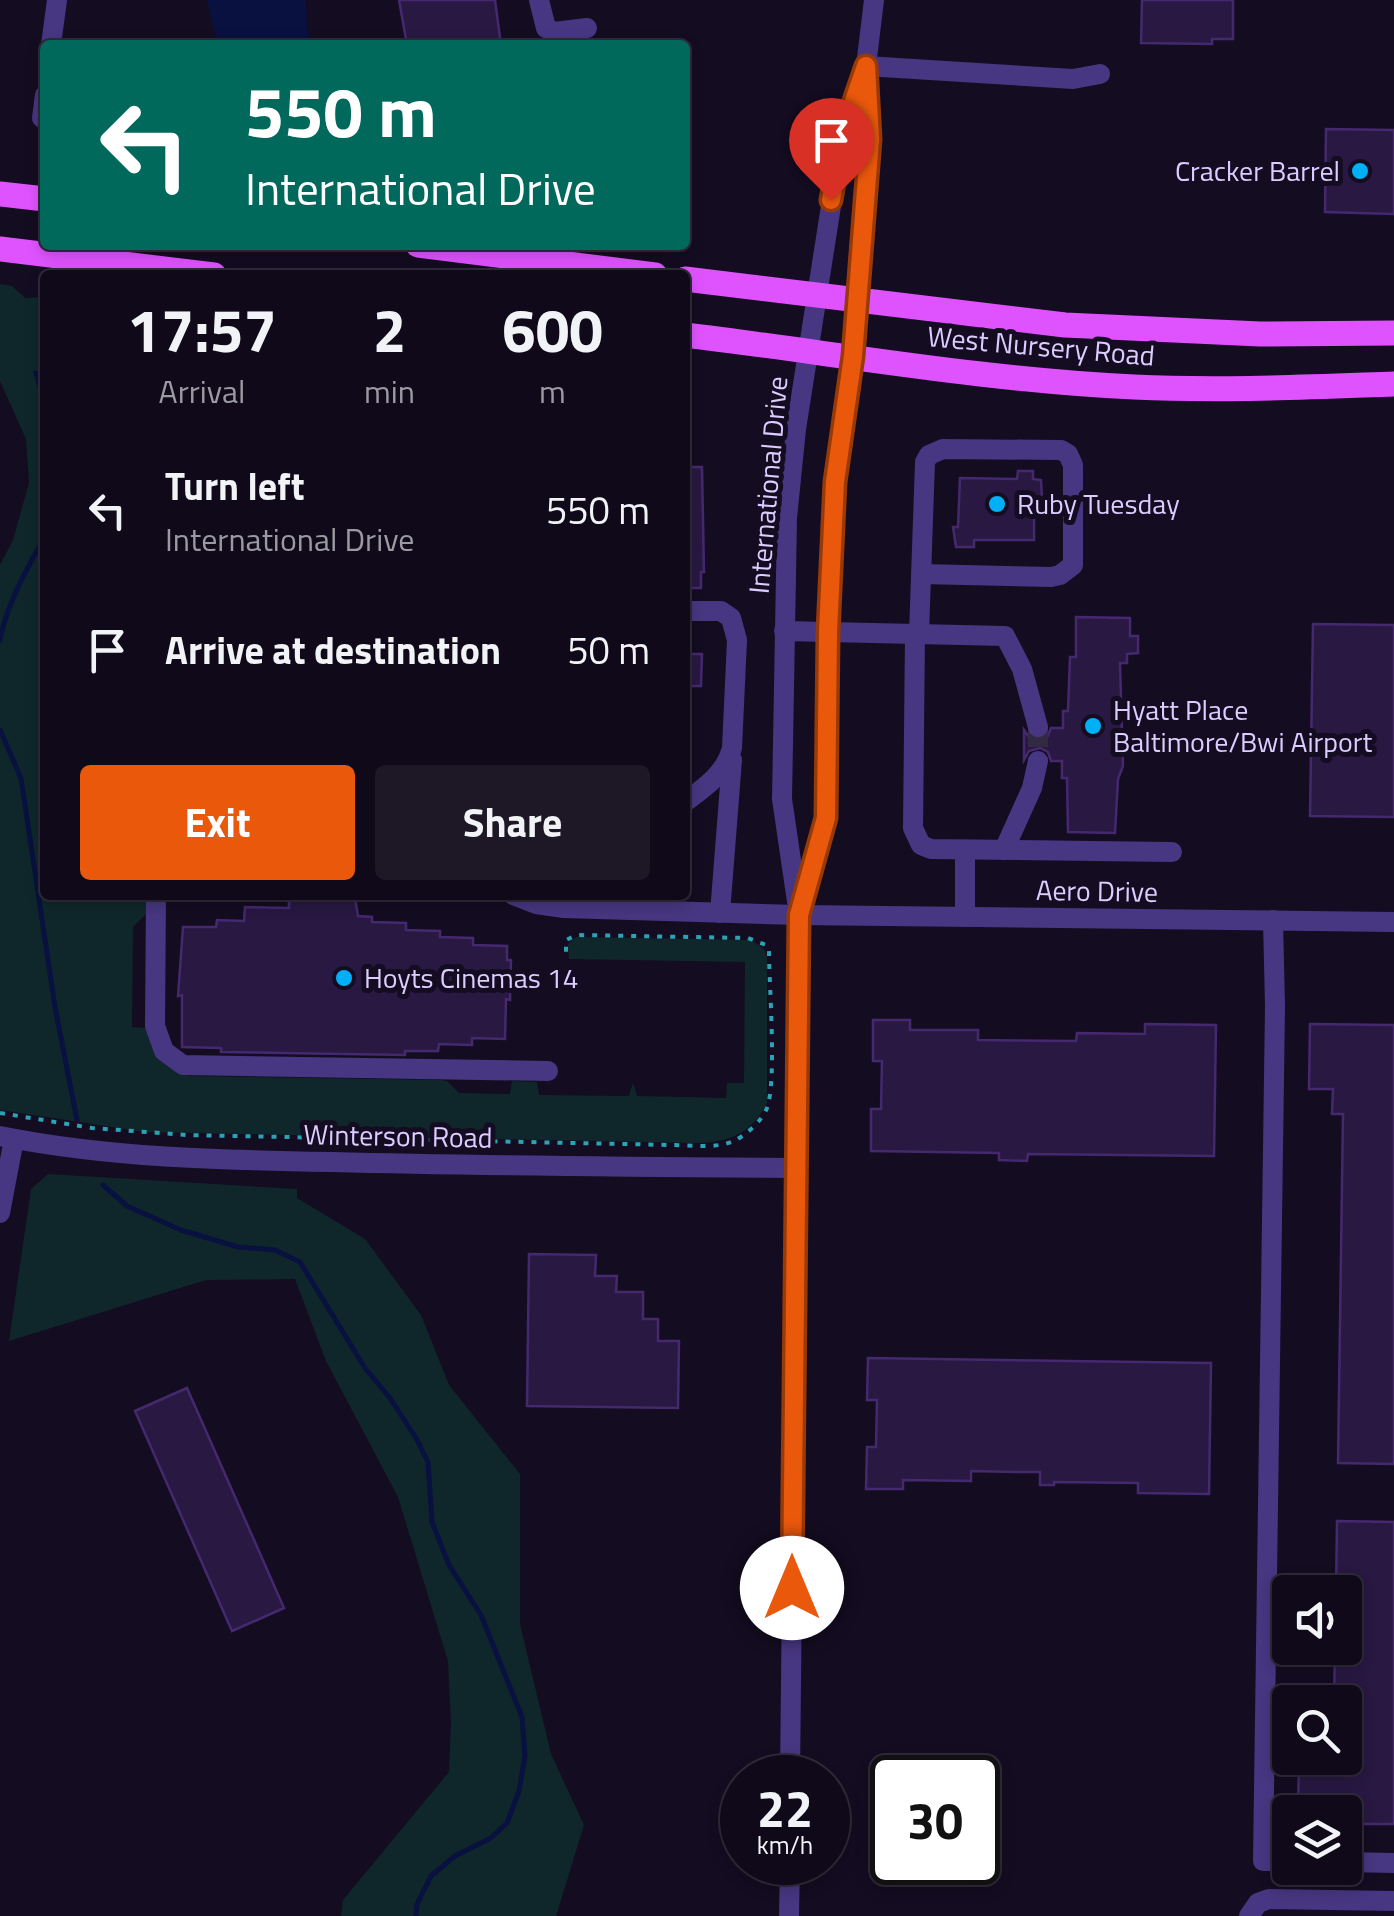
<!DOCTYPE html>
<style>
body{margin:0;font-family:"Titillium Web",sans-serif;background:#1d1726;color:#f1f3f6;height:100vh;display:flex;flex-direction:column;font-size:38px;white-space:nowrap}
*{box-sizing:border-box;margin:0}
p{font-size:32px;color:#9b9aa2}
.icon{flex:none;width:55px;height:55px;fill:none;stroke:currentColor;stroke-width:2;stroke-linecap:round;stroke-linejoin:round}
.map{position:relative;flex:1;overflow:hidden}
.details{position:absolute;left:40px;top:270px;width:650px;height:630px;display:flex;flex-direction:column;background:#0f0919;border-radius:10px;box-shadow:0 5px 15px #0003,0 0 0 2px #2f2a38}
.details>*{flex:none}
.hud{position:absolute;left:40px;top:40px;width:650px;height:210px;border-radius:10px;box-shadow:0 5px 15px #0003,0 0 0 2px #2f2a38;background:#00695c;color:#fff;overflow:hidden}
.fabs{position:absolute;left:1272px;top:1575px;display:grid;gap:20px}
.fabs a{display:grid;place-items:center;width:90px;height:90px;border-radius:10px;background:#0f0919;box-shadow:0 5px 15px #0003,0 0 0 2px #2f2a38;font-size:50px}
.speed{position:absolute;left:720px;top:1755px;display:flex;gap:20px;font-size:50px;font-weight:700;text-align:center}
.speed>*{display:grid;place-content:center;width:130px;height:130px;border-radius:50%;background:#0f0919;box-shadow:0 5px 15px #0003,0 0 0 2px #2f2a38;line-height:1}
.speed small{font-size:25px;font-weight:400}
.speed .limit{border:5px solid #111;border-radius:15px;background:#fff;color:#111}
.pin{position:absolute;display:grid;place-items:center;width:85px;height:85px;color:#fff;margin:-102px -42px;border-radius:50% 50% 50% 0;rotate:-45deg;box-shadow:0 0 10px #0007}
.pin .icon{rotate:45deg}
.me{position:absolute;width:110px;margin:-55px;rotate:0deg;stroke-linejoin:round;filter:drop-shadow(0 0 8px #0008)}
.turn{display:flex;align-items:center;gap:35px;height:210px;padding:0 40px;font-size:45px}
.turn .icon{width:130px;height:130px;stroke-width:2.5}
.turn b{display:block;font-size:70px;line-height:85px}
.eta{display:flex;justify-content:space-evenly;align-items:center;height:170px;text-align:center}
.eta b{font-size:60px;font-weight:700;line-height:70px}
.button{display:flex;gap:20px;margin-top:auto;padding:20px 40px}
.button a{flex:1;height:115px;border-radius:10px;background:#ea580c;color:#fff;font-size:40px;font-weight:700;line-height:115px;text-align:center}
.button a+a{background:#1d1726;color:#f1f3f6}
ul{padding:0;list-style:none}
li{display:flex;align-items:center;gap:30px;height:140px;padding:0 40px}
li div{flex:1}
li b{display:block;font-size:38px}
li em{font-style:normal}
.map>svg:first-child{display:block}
.green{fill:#0f272b}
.water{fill:#08113f}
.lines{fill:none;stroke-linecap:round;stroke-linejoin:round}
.stream{stroke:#08113f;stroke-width:5}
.building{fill:#281842;stroke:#44296f;stroke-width:2.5}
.minor-tunnel{stroke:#322942;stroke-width:20;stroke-dasharray:20 10;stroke-linecap:butt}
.path{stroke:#2aa3b5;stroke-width:4;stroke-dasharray:5 8;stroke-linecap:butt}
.minor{stroke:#473681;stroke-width:20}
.major{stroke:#df53ff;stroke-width:25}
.route-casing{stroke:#983908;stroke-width:25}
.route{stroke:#ea580c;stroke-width:18}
.poi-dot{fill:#00b0f7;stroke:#140c21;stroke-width:4}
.labels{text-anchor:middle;stroke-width:10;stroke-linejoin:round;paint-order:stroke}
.poi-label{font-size:28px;fill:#dcccff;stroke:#140c21;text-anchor:start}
.street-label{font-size:28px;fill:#dcccff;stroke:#140c21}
</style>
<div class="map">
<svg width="1394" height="1916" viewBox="0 0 1394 1916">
<rect width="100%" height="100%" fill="#140c21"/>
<g class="green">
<path d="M0 284 12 286 25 298 45 297V895H149V911L133 927 132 1027 146 1028C156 1052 163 1068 190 1076L441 1080 447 1081 459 1093 510 1094 512 1081 537 1082 539 1095 629 1096 633 1083 637 1096 726 1098 727 1083H744L745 962 569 959 568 944 576 937 751 940 764 949 767 956V1103C753 1133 728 1143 696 1143L144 1132 0 1110V565L13 540 29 483 26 439 0 381Z"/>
<path d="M48 1174 297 1189V1198L365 1239 421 1315 449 1385 520 1474V1624L551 1754 584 1825 556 1916H341L343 1900 449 1772 451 1722 448 1661 398 1497 326 1361 295 1279 206 1280 9 1341 31 1189Z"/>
</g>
<path class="water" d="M207 0H306L307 28 312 45H218Z"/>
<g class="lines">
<g class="stream">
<path d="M36 373 45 405"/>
<path d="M0 640C7 603 27 569 45 536"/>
<path d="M0 730 21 778 55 1007 77 1120"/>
<path d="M103 1185 127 1206 181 1230 238 1247 275 1250 300 1262 365 1368 390 1398 416 1438 428 1462 432 1522 449 1565 481 1615 522 1717 525 1756 519 1791 507 1823 491 1838 455 1856 431 1876 417 1904 416 1916"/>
</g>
</g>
<g class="building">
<path d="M399 0H495L501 45H407Z"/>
<path d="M1142 0H1233V39H1212V44L1141 43Z"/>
<path d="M1326 129 1394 130V214L1325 212Z"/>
<path d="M685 467H702L704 572H701V588H685Z"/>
<path d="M1018 471H1033V479L1041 480 1042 499H1034V540H974V547H956L953 527H958L960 478 1017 479Z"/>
<path d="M1076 617 1130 618V636H1138V653L1127 654V663H1120L1123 766 1118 779 1115 833 1068 832 1067 778H1062V761H1051L1048 752 1040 748 1029 751 1024 760V730L1029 737 1041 740 1048 736 1051 728H1063V711H1068L1070 657H1076Z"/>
<path d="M1313 624 1394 625V817L1310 816Z"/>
<path d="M685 654H702L701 686H685Z"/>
<path d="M289 897 355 898 358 916 372 917V922L406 923V930L440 931V937L473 938V945L507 946V960H511L510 1000 506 999 505 1039 472 1038V1045L439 1044 438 1051H405V1055L221 1052V1048L182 1047V995L178 996 183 927H216L217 920 244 921 245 907 289 908Z"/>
<path d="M873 1020H910V1030H978V1040L1076 1041 1077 1033 1145 1034V1024L1216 1025 1214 1156 1028 1154 1027 1161 999 1160V1153L871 1151V1109H881L882 1061H873Z"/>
<path d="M1310 1024 1394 1025V1464L1338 1463 1343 1114H1332L1333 1089H1309Z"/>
<path d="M529 1254 596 1255 595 1276H617L616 1292H643V1319H658V1341H679L678 1408 527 1406Z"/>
<path d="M868 1358 1211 1363 1209 1494 1138 1493V1483L1054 1482V1485H1040V1472H1016L971 1471V1481L903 1480V1489H866L867 1447H876L877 1400H867Z"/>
<path d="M187 1388 284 1608 232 1631 135 1411Z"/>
<path d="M1337 1521 1394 1522V1824H1345V1812H1298L1299 1758H1345V1702H1334L1335 1648H1345V1592H1336Z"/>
</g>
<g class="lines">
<path class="minor-tunnel" d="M1038 727V761"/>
<path class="path" d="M0 1113 92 1128 187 1135 671 1145C691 1145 716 1149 734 1141 746 1135 762 1121 767 1108 777 1080 769 986 769 951L766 945 748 938 577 935 566 940V959"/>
<g class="minor">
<path d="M539 0 546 28 554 32 587 28"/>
<path d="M51 45 57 0"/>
<path d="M866 66 1073 79 1100 74"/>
<path d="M42 118 45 95"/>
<path d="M685 611H721L731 618 737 640 732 748C725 774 705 787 685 802"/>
<path d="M784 631 1005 636 1022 669 1038 727"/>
<path d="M915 634 913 828 921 845 931 849 1172 852"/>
<path d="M919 634 925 462 929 455 943 449 1061 450 1068 454 1073 465V565L1060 575 1051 577 921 574"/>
<path d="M1004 850 1032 788 1038 761"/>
<path d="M156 895 155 1026 164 1051 183 1065 548 1071"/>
<path d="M513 895 536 904 564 908 799 915 1394 922"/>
<path d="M801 908 826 818 828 632 835 482 853 356 870 139 866 66 874 0"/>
<path d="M720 913 732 760"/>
<path d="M965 917V850"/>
<path d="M1273 920 1275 1006 1263 1861H1290"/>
<path d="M0 1136C110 1158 220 1160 333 1162 487 1166 642 1167 796 1168"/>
<path d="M0 1213 14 1139"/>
<path d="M790 1778 799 915 782 799 787 518 796 429 842 136 866 66"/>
<path d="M1345 1862 1394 1863"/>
<path d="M789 1916 790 1862"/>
<path d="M1249 1916 1258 1903 1269 1899 1394 1901"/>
</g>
<g class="major">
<path d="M0 194 45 199"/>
<path d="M418 245 655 275"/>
<path d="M0 249 214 275"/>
<path d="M685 279 1065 325 1260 334 1394 333"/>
<path d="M685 335C834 353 984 380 1134 387 1221 391 1307 387 1394 384"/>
</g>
</g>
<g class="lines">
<defs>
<path id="route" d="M792 1588 799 915 826 818 828 632 835 482 853 356 870 139 866 66 842 136 831 200"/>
</defs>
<use href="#route" class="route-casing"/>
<use href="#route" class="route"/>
</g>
<g class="poi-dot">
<circle cx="1360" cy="171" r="10"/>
<circle cx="997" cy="504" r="10"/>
<circle cx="1093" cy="726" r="10"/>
<circle cx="344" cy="978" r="10"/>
</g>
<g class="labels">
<g class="poi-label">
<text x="1340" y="181" text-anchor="end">Cracker Barrel</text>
<text x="1017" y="514">Ruby Tuesday</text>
<text x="1113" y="720">Hyatt Place<tspan x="1113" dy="32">Baltimore/Bwi Airport</tspan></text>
<text x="364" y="988">Hoyts Cinemas 14</text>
</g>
<g class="street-label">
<text transform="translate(1041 346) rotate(5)" y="10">West Nursery Road</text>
<text transform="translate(768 485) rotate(-85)" y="10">International Drive</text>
<text transform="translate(1097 891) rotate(1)" y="10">Aero Drive</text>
<text transform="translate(398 1136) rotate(1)" y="10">Winterson Road</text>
</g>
</g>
</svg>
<div class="fabs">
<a><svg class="icon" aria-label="sound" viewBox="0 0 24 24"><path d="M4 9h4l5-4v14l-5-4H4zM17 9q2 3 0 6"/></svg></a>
<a><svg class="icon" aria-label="search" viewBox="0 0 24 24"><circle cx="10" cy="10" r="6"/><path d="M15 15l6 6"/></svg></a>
<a><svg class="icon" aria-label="layers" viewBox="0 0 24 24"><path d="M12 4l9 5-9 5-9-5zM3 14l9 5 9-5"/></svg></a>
</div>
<div class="speed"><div>22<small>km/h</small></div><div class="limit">30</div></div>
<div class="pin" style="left:831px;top:200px;background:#d93025"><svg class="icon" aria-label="arrive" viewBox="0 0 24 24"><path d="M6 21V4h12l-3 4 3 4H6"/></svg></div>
<svg class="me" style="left:792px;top:1588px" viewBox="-20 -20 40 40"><circle r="19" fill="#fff"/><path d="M0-13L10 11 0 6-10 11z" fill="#ea580c"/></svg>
<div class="hud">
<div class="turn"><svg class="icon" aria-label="left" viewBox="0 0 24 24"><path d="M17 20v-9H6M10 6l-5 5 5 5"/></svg><div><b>550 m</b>International Drive</div></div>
</div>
<section class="details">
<div class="eta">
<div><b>17:57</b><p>Arrival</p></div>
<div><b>2</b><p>min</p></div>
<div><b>600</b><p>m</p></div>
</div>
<ul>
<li><svg class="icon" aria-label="left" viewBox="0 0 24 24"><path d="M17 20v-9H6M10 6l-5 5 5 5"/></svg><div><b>Turn left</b><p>International Drive</p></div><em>550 m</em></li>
<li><svg class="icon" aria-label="arrive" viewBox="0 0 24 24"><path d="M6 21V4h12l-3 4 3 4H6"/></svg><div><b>Arrive at destination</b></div><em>50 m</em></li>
</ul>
<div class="button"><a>Exit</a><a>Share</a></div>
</section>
</div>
